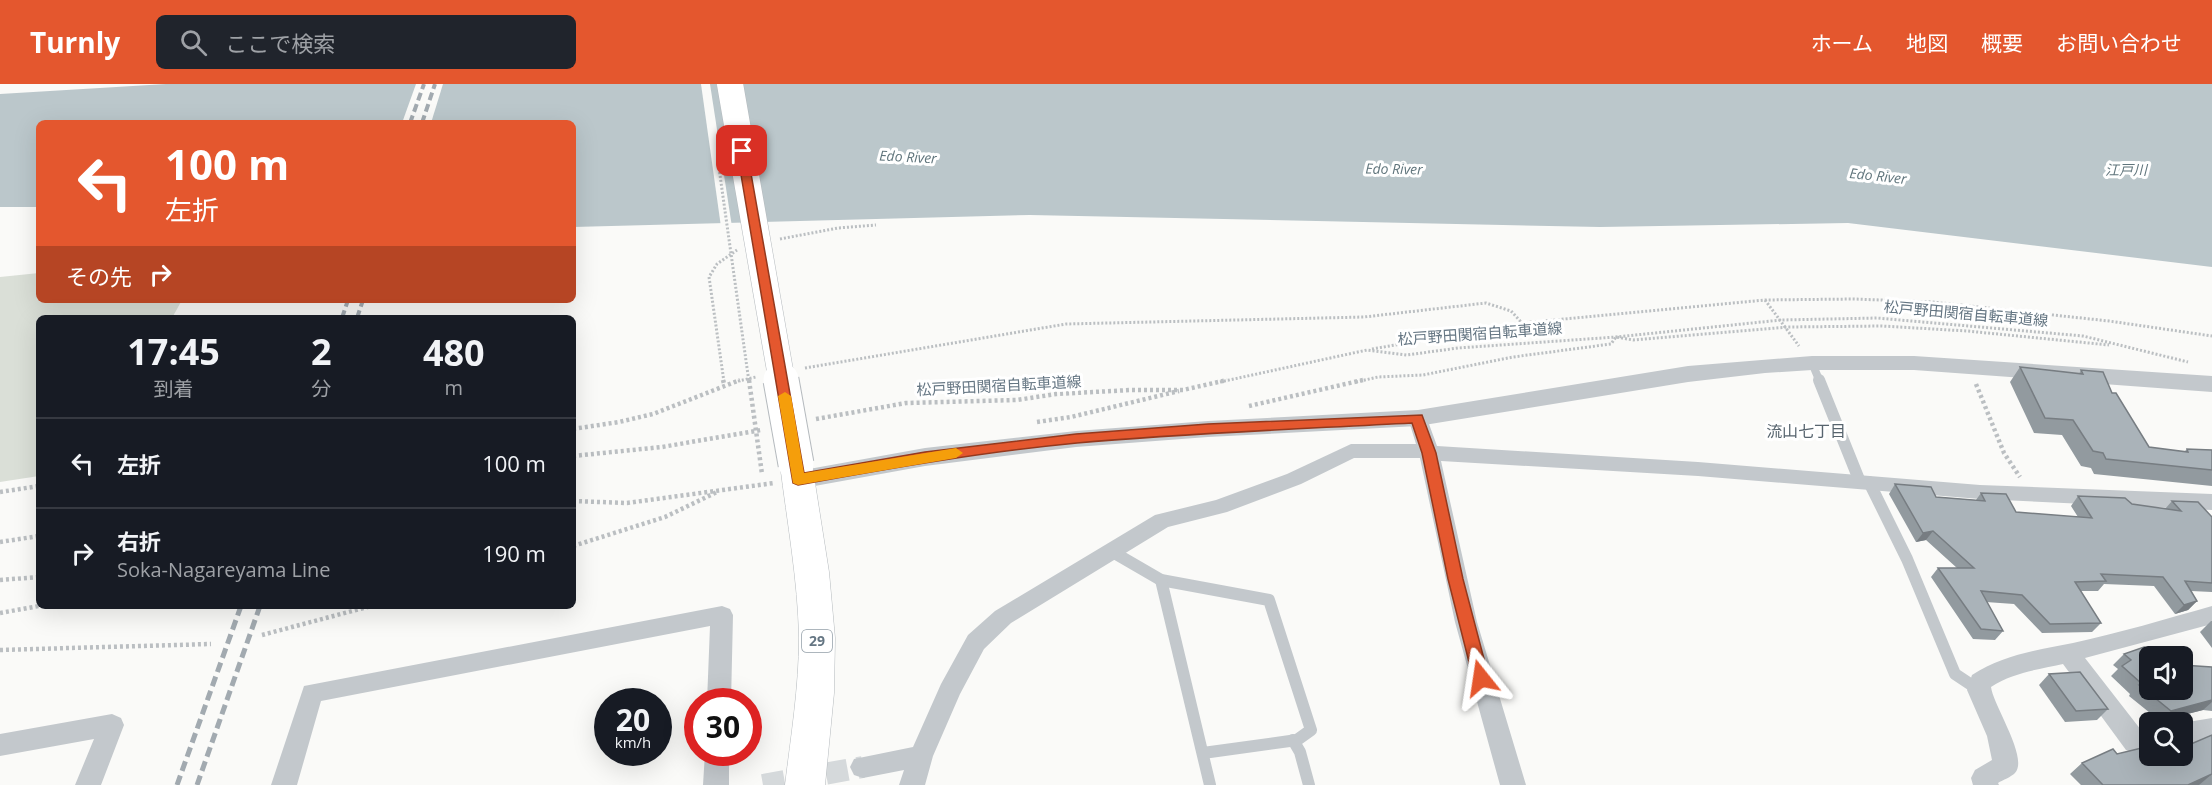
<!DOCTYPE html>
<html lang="ja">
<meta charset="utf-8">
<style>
body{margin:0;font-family:"Open Sans","Noto Sans JP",sans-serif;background:#20242c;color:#f1f3f6;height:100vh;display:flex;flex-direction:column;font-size:22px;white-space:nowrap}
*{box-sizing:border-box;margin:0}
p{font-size:20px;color:#9ea1a6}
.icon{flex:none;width:33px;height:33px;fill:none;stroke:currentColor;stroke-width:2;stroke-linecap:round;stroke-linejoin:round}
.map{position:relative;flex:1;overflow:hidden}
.panel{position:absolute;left:36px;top:231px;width:540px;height:294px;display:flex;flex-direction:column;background:#171b24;border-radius:9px;box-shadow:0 6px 24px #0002}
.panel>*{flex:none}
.banner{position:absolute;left:36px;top:36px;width:540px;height:183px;border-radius:9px;box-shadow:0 6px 24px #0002;background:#e4572e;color:#fff;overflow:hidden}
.tools{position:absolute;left:2139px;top:562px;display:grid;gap:12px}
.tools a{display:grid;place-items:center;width:54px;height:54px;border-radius:9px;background:#171b24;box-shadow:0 6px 24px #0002;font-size:30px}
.speed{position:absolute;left:594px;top:604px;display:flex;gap:12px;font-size:30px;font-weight:700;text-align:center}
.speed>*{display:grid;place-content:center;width:78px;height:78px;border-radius:50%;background:#171b24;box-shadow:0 6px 24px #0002;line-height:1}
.speed small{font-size:15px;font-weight:400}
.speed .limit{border:9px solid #d22;background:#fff;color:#111}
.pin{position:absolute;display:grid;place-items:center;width:51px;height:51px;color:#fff;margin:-26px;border-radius:12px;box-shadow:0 3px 9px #0006}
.me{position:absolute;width:66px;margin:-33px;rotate:345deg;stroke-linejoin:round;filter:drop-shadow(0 0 4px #0008)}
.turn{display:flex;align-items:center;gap:21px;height:126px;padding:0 30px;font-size:27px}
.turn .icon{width:78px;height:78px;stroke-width:2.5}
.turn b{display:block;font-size:42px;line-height:51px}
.then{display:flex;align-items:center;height:57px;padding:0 30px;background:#0003;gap:12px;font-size:22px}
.eta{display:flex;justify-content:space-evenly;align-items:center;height:102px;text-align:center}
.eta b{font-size:36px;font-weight:700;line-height:42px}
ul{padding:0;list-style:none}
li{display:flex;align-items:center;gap:18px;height:90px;padding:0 30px;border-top:2px solid #363941}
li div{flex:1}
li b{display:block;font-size:22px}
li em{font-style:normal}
header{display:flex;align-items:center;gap:36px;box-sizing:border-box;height:84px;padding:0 30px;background:#e4572e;color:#fff}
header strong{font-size:28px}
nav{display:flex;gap:33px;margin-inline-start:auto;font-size:21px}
.search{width:420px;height:54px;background:#20242c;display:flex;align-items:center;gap:15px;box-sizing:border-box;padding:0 21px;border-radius:9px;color:#9ea1a6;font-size:22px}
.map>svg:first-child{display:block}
.green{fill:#dadfd7}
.water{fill:#bbc7cb}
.pier{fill:#fafaf8}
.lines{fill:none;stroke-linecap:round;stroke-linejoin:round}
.minor-tunnel{stroke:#d5d9db;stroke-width:22;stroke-dasharray:22 10;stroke-linecap:butt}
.primary-casing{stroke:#b5babe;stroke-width:1}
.path-far1{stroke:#bbbfc2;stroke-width:3;stroke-dasharray:2 2;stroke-linecap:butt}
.path{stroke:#bbbfc2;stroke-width:4.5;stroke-dasharray:3 3;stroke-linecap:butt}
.service-far1{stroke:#c3c8cc;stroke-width:8}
.service{stroke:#c3c8cc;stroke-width:12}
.minor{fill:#c3c8cc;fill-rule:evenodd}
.tertiary{fill:#c3c8cc;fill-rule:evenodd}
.primary{fill:#fff;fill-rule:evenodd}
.rail-far1{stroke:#a2aab0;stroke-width:4;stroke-dasharray:8 4;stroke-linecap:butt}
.rail{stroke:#a2aab0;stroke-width:5;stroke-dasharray:10 5;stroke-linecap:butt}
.primary-bridge-far1-casing{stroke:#b5babe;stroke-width:27;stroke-linecap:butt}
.primary-bridge-casing{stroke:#b5babe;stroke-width:37;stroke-linecap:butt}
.path-bridge-far1{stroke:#bbbfc2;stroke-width:3;stroke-dasharray:2 2;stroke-linecap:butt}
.path-bridge{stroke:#bbbfc2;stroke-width:4.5;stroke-dasharray:3 3;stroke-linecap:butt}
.primary-bridge-far1{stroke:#fff;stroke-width:26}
.primary-bridge{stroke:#fff;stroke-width:35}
.wall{fill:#929a9f}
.shaded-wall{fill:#777d82}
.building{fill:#aab3b9;stroke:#777d82;stroke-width:1.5}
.route{fill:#e4572e;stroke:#94391e;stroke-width:1.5}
.slow{fill:#f59e0b}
.labels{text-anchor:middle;stroke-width:6;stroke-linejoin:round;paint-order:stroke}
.far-water-label{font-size:14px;font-style:italic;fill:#60757c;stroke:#fff}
.shield{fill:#fff;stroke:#939fa8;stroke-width:1.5}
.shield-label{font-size:14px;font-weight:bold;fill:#657683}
.street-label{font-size:15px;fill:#657683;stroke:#fff}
.neighbourhood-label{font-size:16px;fill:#57646e;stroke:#fff}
</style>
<header>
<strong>Turnly</strong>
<div class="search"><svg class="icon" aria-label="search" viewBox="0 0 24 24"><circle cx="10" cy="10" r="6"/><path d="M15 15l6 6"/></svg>ここで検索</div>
<nav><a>ホーム</a><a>地図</a><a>概要</a><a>お問い合わせ</a></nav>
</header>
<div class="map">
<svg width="2212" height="701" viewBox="0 0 2212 701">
<rect width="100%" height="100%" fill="#fafaf8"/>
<path class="green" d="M39 189V216H182L172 234H39V392L0 398V193Z"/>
<path class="water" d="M166 0H2212V183L1848 139 1600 143 1030 131 573 143V39H39V123H0V10Z"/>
<g class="pier">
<path d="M416 0H443L431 39H402Z"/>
<path d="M701 0H710L732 143H721Z"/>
</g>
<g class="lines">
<path class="minor-tunnel" d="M763 701 863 683"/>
<defs>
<path id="primary" d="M796 369 807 372 812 380 829 488 835 554 834 609 825 701H785C791 652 799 603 799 554 798 496 787 438 780 380L785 372Z"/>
</defs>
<use href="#primary" class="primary-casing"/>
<g class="path-far1">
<path d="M780 155 838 144 876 141"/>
<path d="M1765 216 1799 262"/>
<path d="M1372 265 1522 239 1765 216 1854 215 1932 218 2109 237 2212 252"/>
<path d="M805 284 1066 240 1364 233 1486 219 1511 227 1522 239"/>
<path d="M724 298 709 193 717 180 737 166"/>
<path d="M734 298 756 293"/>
<path d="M1220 298 1367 266 1407 271 1458 264 1616 253 1781 236 1877 234 2083 252 2188 278"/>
<path d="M1356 298 1378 293 1423 291 1513 273 1611 260 1616 253 1633 256 1788 243 1882 242 1967 247 2109 261"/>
</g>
<g class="path">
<path d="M723 296 724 300"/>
<path d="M1976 300 2004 369 2020 393"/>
<path d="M1249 322 1363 296"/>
<path d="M816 335 906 319 1017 316 1056 310 1131 306H1183L1227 296"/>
<path d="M1037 338 1071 333 1179 307"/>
<path d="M573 345 619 338 653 330 740 296"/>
<path d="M573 372 662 363 761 346"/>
<path d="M0 408 39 402"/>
<path d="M573 417 627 419 774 399"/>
<path d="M0 458 39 452"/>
<path d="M573 462 665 433 717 408"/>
<path d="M0 496 39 493"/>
<path d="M0 529 39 522"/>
<path d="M262 551 371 522"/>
<path d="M0 566 211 560"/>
</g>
<path class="service-far1" d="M1812 279 1820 298"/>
<g class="service">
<path d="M1819 296 1860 398"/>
<path d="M1869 398 1907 475 1955 590 1979 606"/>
<path d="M1111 467 1161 496 1269 516 1311 646 1297 656 1203 669"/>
<path d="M1161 496 1210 701"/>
<path d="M1293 656 1300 668 1309 701"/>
</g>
<g class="minor">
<path d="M1418 327 1425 329 1437 362 1698 378 1980 401 2212 410V426L1980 415 1698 392 1441 377 1477 538 1526 701H1500L1455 538 1420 374H1354L1301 400 1227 428 1168 443 1011 539 984 565 960 610 933 672 925 701H899L904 686 863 694 854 691 850 683 854 675 913 663 941 600 968 551 995 527 1155 431 1216 416 1287 390 1351 360H1416L1408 334 1411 329Z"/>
<path d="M722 522 730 525 733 531 731 618H707L710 542 321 617 297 701H271L304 602Z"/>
<path d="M2212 522V540L2085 574 2141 646 2150 645V667L2135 669 2126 666 2063 580C2037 586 2014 588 1991 603 1993 621 2029 674 2015 689 2011 693 2003 696 1998 699L1999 701H1973L1971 694 1975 686 1992 676 1987 652 1967 606 1972 591C2003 571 2037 566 2073 559 2119 549 2166 535 2212 522Z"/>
<path d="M112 630 121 634 124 641 101 701H75L94 655 0 672V650Z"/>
<path d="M2212 634V656L2182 661V639Z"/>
<path d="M705 669H729V701H703Z"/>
</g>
<path class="tertiary" d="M1812 272H1914L2212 292V308L1914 286H1812L1765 289 1688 298 1418 342 1208 353 1076 363 925 382 798 405 789 402 786 396 789 390 798 387 925 364 1076 347 1208 337 1418 326 1688 282Z"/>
<use href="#primary" class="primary"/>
<g class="rail-far1">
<path d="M410 39 424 0"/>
<path d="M422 39 435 0"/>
<path d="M342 234 348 216"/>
<path d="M357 234 363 216"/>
</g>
<g class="rail">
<path d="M177 701 241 522"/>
<path d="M197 701 260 522"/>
</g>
<defs>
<path id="primary-bridge-far1" d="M730 0 782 298"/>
<path id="primary-bridge" d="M781 296 796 380"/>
</defs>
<use href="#primary-bridge-far1" class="primary-bridge-far1-casing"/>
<use href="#primary-bridge" class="primary-bridge-casing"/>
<path class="path-bridge-far1" d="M719 84 749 298"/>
<path class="path-bridge" d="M749 296 762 390"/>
<use href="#primary-bridge-far1" class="primary-bridge-far1"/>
<use href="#primary-bridge" class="primary-bridge"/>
</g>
<g class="wall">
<path d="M2020 283 2079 290 2081 286 2112 309 2149 363 2184 368 2187 365 2212 366V402L2094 390 2091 384 2081 382 2062 351 2034 349 2010 298Z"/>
<path d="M1895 400 1936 413 1976 416 1981 409 2016 428 2078 433 2071 422 2078 412 2165 425 2172 417 2212 433V508L2191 507 2197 517 2188 526 2175 530 2154 502 2104 500 2098 507H2080L2101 539 2092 548 2042 549 2014 520 1986 518 2003 547 1995 556 1973 555 1931 493 1938 484H1957L1926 456 1916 458 1889 410Z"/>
<path d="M2211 537H2212V564L2200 548Z"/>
<path d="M2144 563 2150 606 2212 583V627L2203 626 2160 637 2129 612 2130 610 2111 592 2118 585 2113 581 2124 570Z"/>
<path d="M2049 590 2108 625 2097 636 2065 638 2039 601Z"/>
<path d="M2212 651V701H2081L2070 690 2082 679 2117 670 2150 672 2191 660Z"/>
</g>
<g class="shaded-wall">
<path d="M1933 447 1926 456 1916 458 1923 449Z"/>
<path d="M2197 517 2188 526 2175 530 2184 521Z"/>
<path d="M2212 616V618L2203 626 2160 637 2171 627Z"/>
<path d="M2212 690 2199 701H2188Z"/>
</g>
<g class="building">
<path d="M2020 283 2083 290 2081 286 2103 288 2112 309H2116L2149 363 2188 368 2187 365 2212 366V386L2106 375 2103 369 2093 367 2073 336 2045 334Z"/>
<path d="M1895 400 1931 403 1936 413 1985 417 1981 409 2006 410 2016 428 2092 434 2078 412 2125 414 2132 420 2181 427 2172 417 2198 418 2212 433V499L2185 497 2197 517 2184 521 2163 493 2101 490 2106 497 2075 498 2101 539 2050 540 2022 511 1981 507 2003 547 1981 545 1938 484H1974L1933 447 1923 449Z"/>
<path d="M2144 563 2156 573H2150V606H2182V581L2212 583V616L2171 627 2139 601 2142 600 2122 582 2131 576 2124 570Z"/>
<path d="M2080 588 2108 625 2076 627 2049 590Z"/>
<path d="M2212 651V690L2188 701H2103L2082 679 2113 665 2117 670 2150 662V672H2182V662L2191 660Z"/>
</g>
<path class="route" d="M742 64 747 67 804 389 925 368 1076 350 1208 340 1422 331 1436 369 1463 495 1489 594 1487 599 1481 601 1475 599 1473 594 1448 495 1422 369 1412 339C1301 345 1188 349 1077 359 983 368 891 384 798 401L793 399 737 67Z"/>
<path class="slow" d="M785 308 791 312 804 389 956 364 963 369 956 374 798 401 793 399 778 312Z"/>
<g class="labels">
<g class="far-water-label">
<text transform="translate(908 73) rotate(3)" y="5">Edo River</text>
<text transform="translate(1394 85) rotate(1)" y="5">Edo River</text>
<text x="2126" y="91">江戸川</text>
<text transform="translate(1878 92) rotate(6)" y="5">Edo River</text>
</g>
<rect class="shield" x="802" y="546" width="30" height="22" rx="4.5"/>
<g class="shield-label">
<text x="817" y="562">29</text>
</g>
<g class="street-label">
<text transform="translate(1966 230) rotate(5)" y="5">松戸野田関宿自転車道線</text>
<text transform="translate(1480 250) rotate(-4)" y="5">松戸野田関宿自転車道線</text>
<text transform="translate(999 302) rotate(-3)" y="5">松戸野田関宿自転車道線</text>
</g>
<g class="neighbourhood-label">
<text x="1806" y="353">流山七丁目</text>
</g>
</g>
</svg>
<div class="tools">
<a><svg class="icon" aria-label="sound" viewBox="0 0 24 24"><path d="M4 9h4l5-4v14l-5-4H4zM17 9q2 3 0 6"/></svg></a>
<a><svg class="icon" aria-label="search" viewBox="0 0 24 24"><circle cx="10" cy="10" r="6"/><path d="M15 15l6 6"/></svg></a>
</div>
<div class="speed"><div>20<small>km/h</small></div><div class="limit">30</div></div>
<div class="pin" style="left:742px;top:67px;background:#d93025"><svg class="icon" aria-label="arrive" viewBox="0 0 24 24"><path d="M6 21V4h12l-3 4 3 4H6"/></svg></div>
<svg class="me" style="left:1481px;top:594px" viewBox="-20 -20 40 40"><path d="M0-17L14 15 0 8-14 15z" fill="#e4572e" stroke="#fff" stroke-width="4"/></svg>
<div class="banner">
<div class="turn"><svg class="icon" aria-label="left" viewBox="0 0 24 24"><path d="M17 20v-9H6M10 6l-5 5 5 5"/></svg><div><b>100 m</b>左折</div></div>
<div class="then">その先<svg class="icon" aria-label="right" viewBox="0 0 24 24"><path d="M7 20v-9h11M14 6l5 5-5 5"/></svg></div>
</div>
<section class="panel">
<div class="eta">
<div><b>17:45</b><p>到着</p></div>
<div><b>2</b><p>分</p></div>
<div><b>480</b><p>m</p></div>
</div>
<ul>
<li><svg class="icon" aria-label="left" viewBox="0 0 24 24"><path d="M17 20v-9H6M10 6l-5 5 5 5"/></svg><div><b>左折</b></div><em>100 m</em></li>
<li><svg class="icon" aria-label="right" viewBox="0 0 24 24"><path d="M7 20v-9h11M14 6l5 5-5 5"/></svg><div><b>右折</b><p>Soka-Nagareyama Line</p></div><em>190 m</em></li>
</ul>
</section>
</div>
